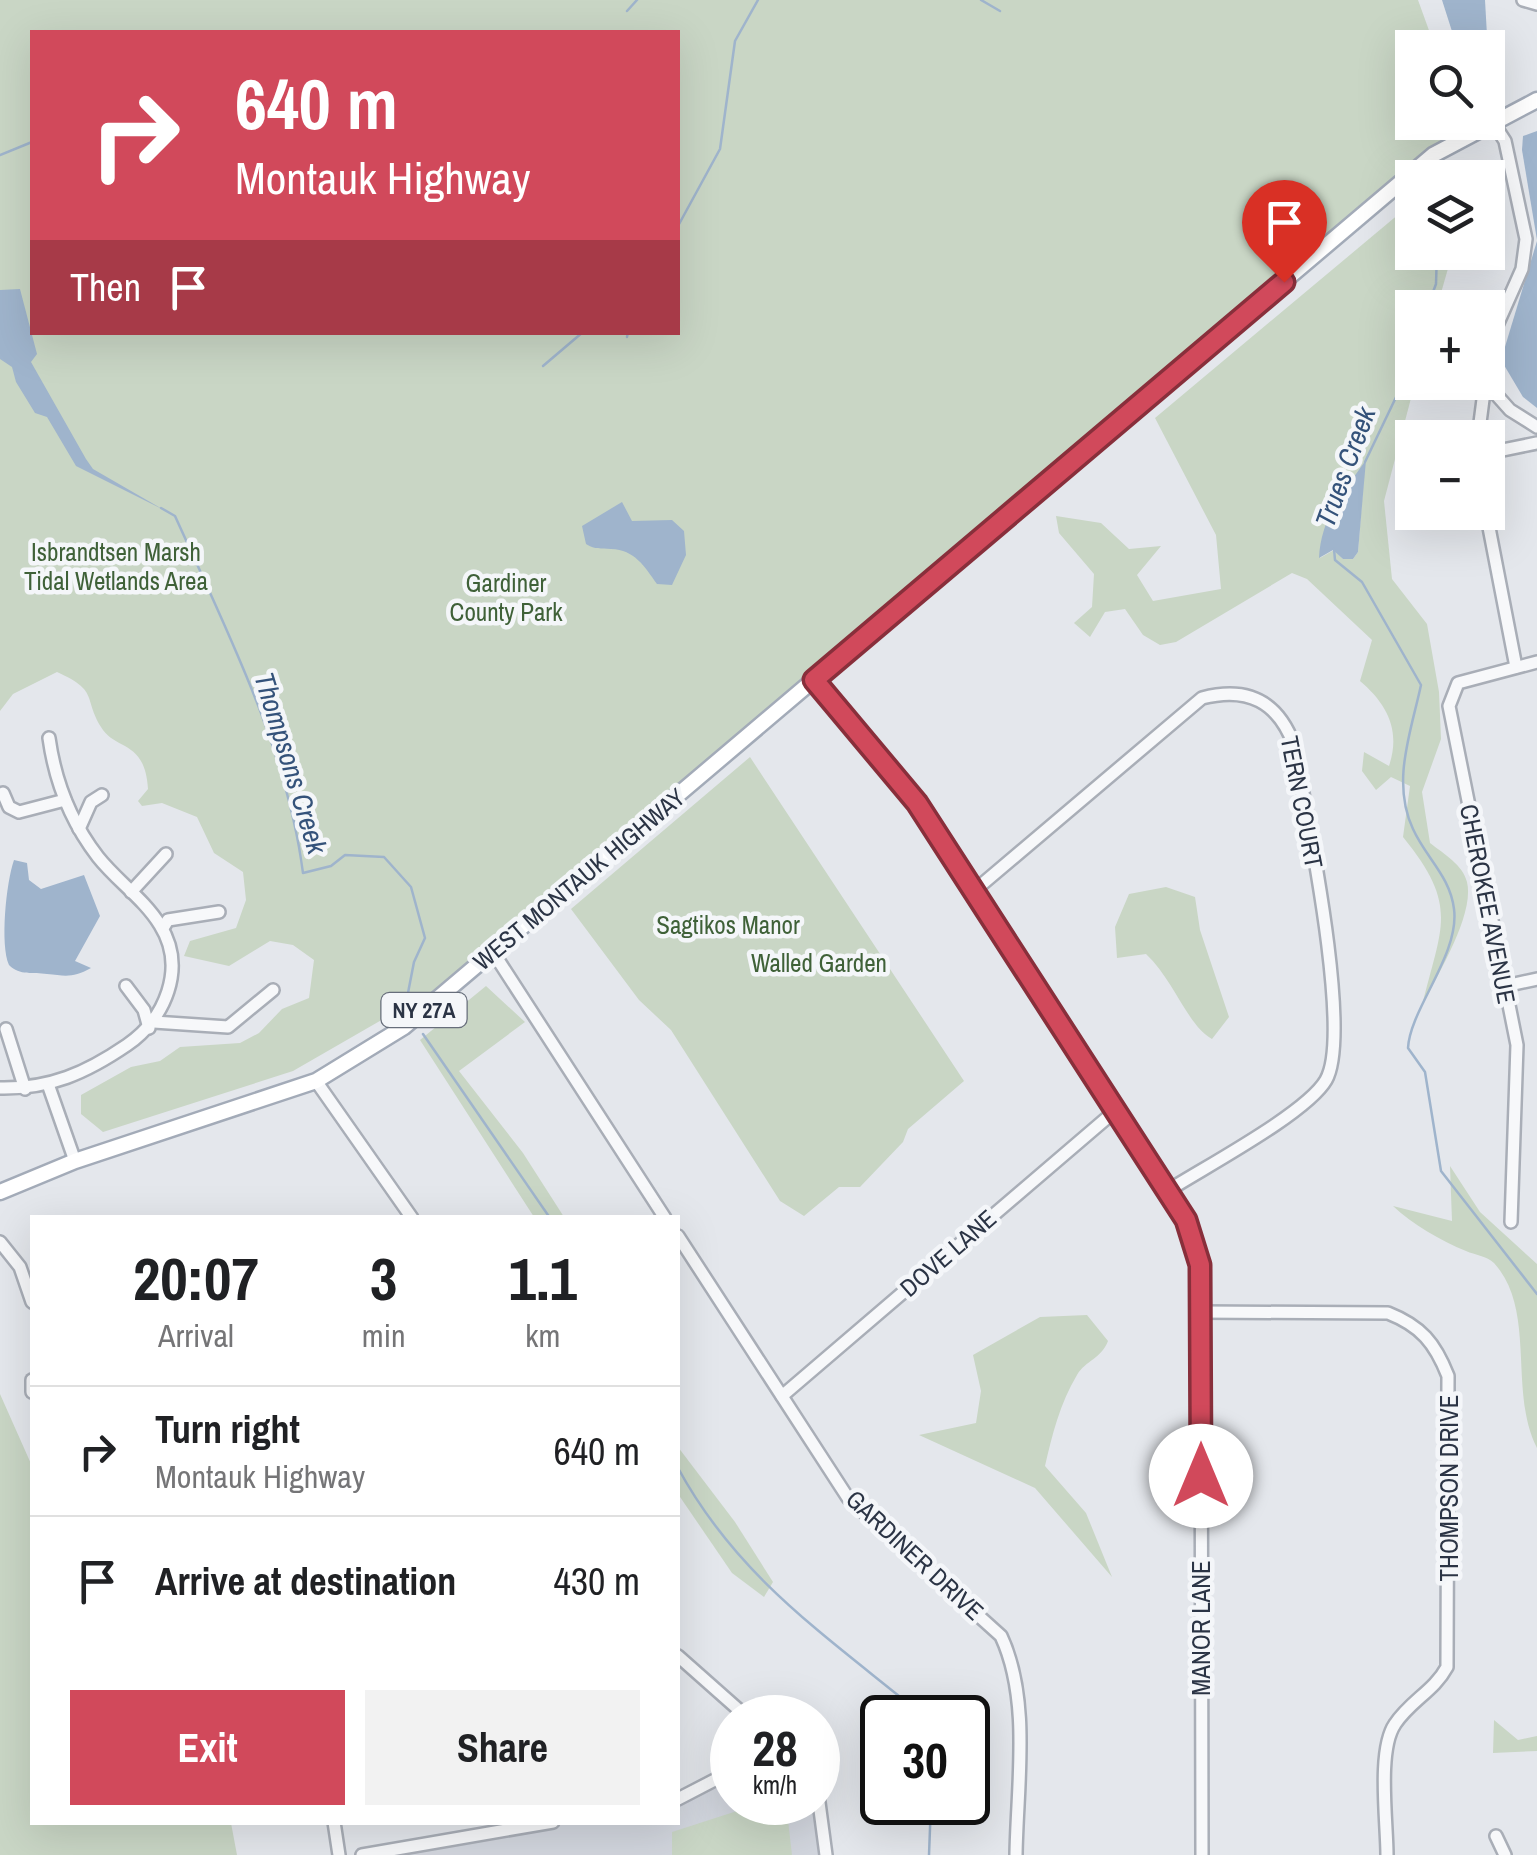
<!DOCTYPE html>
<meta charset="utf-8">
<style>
body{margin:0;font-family:"Archivo Narrow",sans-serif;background:#f2f2f2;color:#202124;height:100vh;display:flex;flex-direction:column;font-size:38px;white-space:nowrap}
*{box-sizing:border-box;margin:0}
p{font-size:32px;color:#757577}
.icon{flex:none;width:55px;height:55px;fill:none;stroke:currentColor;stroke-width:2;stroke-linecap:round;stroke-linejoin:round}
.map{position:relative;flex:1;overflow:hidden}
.drawer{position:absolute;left:30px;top:1215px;width:650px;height:610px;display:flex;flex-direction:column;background:#fff;border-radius:0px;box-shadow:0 10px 40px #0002}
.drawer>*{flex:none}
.top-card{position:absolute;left:30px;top:30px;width:650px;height:305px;border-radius:0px;box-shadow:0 10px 40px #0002;background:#d1495b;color:#fff;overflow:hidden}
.controls{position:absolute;left:1395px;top:30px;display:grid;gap:20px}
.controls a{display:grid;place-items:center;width:110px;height:110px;border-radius:0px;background:#fff;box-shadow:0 10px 40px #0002;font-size:50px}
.speed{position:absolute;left:710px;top:1695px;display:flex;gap:20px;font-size:50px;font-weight:700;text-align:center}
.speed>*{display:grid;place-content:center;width:130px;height:130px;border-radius:50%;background:#fff;box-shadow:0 10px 40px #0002;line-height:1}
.speed small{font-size:25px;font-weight:400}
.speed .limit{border:5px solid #111;border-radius:15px;background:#fff;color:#111}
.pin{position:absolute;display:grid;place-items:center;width:85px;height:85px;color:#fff;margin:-102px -42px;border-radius:50% 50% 50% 0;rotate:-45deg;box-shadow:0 0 10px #0007}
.pin .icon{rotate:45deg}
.me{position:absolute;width:110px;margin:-55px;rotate:0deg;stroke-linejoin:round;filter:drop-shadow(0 0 8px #0008)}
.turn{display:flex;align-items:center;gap:35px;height:210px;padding:0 40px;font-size:45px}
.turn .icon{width:130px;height:130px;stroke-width:2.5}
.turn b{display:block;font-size:70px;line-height:85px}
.then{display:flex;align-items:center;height:95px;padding:0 40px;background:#0003;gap:20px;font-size:38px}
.eta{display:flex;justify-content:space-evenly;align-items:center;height:170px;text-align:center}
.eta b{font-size:60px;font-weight:700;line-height:70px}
.cta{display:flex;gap:20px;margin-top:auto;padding:20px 40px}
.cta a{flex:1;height:115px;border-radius:0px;background:#d1495b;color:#fff;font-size:40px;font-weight:700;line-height:115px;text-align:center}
.cta a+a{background:#f2f2f2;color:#202124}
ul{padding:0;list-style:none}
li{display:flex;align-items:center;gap:30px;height:130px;padding:0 40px;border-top:2px solid #e0e0e0}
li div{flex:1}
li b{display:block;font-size:38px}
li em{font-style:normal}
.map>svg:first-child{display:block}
.built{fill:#d2d6de}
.green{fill:#c9d6c5;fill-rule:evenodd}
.water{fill:#9fb4cc}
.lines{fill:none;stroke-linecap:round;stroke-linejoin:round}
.stream{stroke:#9fb4cc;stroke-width:2.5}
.minor-casing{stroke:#a9aeb7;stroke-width:16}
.major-casing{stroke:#a3abb8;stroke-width:19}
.minor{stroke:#f7f8fa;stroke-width:11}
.major{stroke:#fff;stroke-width:14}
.route-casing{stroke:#882f3b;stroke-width:25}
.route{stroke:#d1495b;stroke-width:18}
.labels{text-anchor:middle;stroke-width:9;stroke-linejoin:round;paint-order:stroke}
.shield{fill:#f4f6f9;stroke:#676e7b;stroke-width:2.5}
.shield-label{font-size:22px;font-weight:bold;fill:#2b3445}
.park-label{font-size:25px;fill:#3f6138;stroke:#f4f6f9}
.street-label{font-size:25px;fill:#2b3445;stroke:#f4f6f9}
.water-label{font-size:28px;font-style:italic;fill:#34527a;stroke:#f4f6f9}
</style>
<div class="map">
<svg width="1537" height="1855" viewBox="0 0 1537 1855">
<rect width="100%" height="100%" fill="#e4e7ec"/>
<path class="built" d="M732 1771V1802H818L826 1855H362L553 1823 678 1822V1799Z"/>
<g class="green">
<path d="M0 0H1418L1435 47 1412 48V122L1464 123 1468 134 416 1020 401 993 385 1018 293 1071 103 1132 81 1114V1095L131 1067 160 1061 180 1047 240 1043 259 1033 282 1009 309 998 314 960 293 945 270 941 229 966 184 956 190 941 236 928 246 900 243 872 214 853 197 817 162 803 142 806 138 801 148 789C145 739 115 751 101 727 83 697 99 691 57 672L13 694 0 711ZM32 32H678V332H32Z"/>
<path d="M1412 203V252L1451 253V258L1437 307 1412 308 1415 383 1384 501 1392 579 1427 624 1439 692 1441 739 1422 792 1430 843C1444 854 1463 865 1467 882 1475 915 1436 977 1422 1006 1441 926 1460 907 1403 837L1410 786 1391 777 1376 790 1362 771 1364 752 1389 766C1401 730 1387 704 1360 681L1372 640 1307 579 1292 573 1176 642 1160 645 1143 635 1125 609 1105 612 1090 637 1074 623 1092 607 1094 574 1059 533 1056 516 1101 523 1129 549 1161 546 1137 575 1153 601 1221 589 1216 535 1155 418ZM1365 462 1358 552 1353 559H1343L1334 550 1320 558Z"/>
<path d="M750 757 964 1081 908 1129 903 1142 860 1187H839L804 1216 780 1201 671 1030 639 1000 571 909Z"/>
<path d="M1166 887 1195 897 1200 930 1229 1017 1212 1039C1187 1025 1174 980 1146 954L1117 958 1115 927 1129 894Z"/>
<path d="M486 986 525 1022 459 1071 523 1153 564 1217H534L420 1040Z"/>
<path d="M1450 1166 1480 1212 1537 1264V1448C1508 1392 1537 1310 1494 1263 1487 1256 1475 1255 1466 1251 1441 1241 1412 1224 1393 1206L1452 1221Z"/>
<path d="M1087 1315 1108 1341C1101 1359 1086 1360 1077 1375 1060 1403 1052 1435 1045 1466L1086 1513 1112 1577 1035 1488 919 1435 976 1423 981 1391 973 1355 1040 1317Z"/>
<path d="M0 1394 32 1466V1822L231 1823 237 1855H0Z"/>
<path d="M678 1447 735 1522 773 1582 764 1597 732 1573 678 1494Z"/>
<path d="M1494 1720 1518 1740 1537 1736V1751L1493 1753Z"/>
<path d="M747 1802 786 1803 792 1855H672V1832L737 1811Z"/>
</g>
<g class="water">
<path d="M1442 0H1485L1488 53V48L1457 47Z"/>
<path d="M1537 131V240L1522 150 1523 136Z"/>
<path d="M1537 241V408L1523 397 1501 360Z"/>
<path d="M20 289 37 354 31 362 86 459 93 469 164 510 76 466 47 417 35 413 16 382 12 367 0 359V290Z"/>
<path d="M1366 460 1358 552 1353 559H1343L1333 550 1319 558C1321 517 1343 493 1366 460Z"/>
<path d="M622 502 632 521 672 520 684 531 686 555 672 585 657 584C644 566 635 550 611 549 600 548 596 550 586 544L582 526Z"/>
<path d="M14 860 27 863 29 880 41 889 84 875 100 916 75 961 91 968C73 978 66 976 47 974 33 972 20 976 9 965 0 945 6 883 14 860Z"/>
</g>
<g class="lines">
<g class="stream">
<path d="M981 0 1000 11"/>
<path d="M627 11 637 0"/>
<path d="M0 155 32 142"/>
<path d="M678 226 720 149 735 41 758 0"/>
<path d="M1427 308 1436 284 1437 252"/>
<path d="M627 337 628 332"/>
<path d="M543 366 583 332"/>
<path d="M1365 462 1398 393 1412 348"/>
<path d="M161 508 175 516C226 629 287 748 303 873L331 866 345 855 384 857 411 887 425 938 414 962 407 998"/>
<path d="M1334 549 1335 560 1362 582 1421 685C1411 732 1391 782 1413 829 1426 858 1450 876 1454 909 1460 954 1410 1009 1408 1048L1425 1072 1441 1171 1537 1294"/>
<path d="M423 1034 550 1218"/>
<path d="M678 1468C733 1569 811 1625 899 1696L909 1718"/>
<path d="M929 1855 931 1802"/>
</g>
<defs>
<g id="minor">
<path d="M1523 0 1537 4"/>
<path d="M1488 370 1494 332 1522 269 1526 239 1505 141 1492 121"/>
<path d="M1485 382 1510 410 1537 427"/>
<path d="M1478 438 1485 384"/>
<path d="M1488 453 1537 443"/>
<path d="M1486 512 1516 667"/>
<path d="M814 679 917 803 1169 1190 1196 1242 1201 1312 1202 1855"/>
<path d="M3 793 9 807 19 812 65 800"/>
<path d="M79 829 91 802 102 795"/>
<path d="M974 891 1202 698C1248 686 1278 702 1294 745 1305 807 1353 1033 1326 1080 1307 1113 1205 1167 1169 1190"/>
<path d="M131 892 166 854"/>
<path d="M163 928 168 920 219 912"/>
<path d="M493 952 665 1218"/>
<path d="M126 986 144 1010 149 1028"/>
<path d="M1505 986 1537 979"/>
<path d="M154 1022 228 1027 273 990"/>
<path d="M6 1029 25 1089"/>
<path d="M316 1081 412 1218"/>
<path d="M49 1087 75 1161"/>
<path d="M0 1088C50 1089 86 1073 127 1045 165 1019 187 968 160 925 144 899 117 881 98 857 71 822 55 781 49 738"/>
<path d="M1511 1222 1517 1045 1449 706 1458 683 1537 662"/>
<path d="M678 1236 848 1498 1001 1636C1031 1700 1017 1785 1016 1855"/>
<path d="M0 1242 20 1267 32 1302"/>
<path d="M1201 1312 1388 1313C1421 1326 1435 1343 1448 1376L1447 1667C1434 1691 1410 1701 1395 1724 1377 1750 1387 1822 1387 1855"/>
<path d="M32 1380V1392"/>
<path d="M782 1396 1115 1111"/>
<path d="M678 1656 748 1718"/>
<path d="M818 1795 826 1855"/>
<path d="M678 1799 732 1771"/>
<path d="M334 1822 339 1855"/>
<path d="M1496 1836 1505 1855"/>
<path d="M362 1855 553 1822"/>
</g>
<path id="major" d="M0 1192 75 1161 316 1081 404 1027 1433 155 1537 100"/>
</defs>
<use href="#minor" class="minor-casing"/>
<use href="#major" class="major-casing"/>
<use href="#minor" class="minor"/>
<use href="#major" class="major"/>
</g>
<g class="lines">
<defs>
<path id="route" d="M1201 1476 1200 1265 1186 1220 917 803 814 680 1284 282"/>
</defs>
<use href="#route" class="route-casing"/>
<use href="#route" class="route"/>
</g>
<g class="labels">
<rect class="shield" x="381.5" y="993" width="85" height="34" rx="8"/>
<g class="shield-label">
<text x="424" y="1018">NY 27A</text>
</g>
<g class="park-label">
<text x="116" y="561">Isbrandtsen Marsh<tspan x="116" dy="29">Tidal Wetlands Area</tspan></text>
<text x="506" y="592">Gardiner<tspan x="506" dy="29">County Park</tspan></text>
<text x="728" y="934">Sagtikos Manor</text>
<text x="819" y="972">Walled Garden</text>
</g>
<g class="street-label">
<text transform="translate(1302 802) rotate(79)" y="9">TERN COURT</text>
<text transform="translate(579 879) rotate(-40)" y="9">WEST MONTAUK HIGHWAY</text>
<text transform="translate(1488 904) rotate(79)" y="9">CHEROKEE AVENUE</text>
<text transform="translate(948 1253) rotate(-41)" y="9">DOVE LANE</text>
<text transform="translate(1449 1488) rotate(-90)" y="9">THOMPSON DRIVE</text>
<text transform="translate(915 1555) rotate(43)" y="9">GARDINER DRIVE</text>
<text transform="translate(1201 1628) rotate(-90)" y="9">MANOR LANE</text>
</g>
<g class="water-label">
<text transform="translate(1345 467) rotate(-70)" y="10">Trues Creek</text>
<text transform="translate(291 763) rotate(73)" y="10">Thompsons Creek</text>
</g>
</g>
</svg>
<div class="controls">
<a><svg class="icon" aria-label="search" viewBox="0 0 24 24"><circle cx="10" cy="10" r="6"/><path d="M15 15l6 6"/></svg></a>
<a><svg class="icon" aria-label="layers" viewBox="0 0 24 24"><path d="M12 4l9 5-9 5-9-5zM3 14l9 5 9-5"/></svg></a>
<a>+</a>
<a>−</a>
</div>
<div class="speed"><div>28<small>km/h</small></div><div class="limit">30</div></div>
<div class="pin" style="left:1284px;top:282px;background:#d93025"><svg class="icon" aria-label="arrive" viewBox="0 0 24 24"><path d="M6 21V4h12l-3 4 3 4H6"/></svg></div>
<svg class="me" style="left:1201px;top:1476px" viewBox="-20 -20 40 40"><circle r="19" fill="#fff"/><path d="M0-13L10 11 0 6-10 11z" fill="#d1495b"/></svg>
<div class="top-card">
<div class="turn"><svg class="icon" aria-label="right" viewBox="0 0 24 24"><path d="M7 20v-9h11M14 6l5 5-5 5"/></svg><div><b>640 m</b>Montauk Highway</div></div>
<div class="then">Then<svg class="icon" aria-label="arrive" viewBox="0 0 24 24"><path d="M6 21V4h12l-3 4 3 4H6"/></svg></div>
</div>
<section class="drawer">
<div class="eta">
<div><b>20:07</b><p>Arrival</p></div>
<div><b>3</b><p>min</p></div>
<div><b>1.1</b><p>km</p></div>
</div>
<ul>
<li><svg class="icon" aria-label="right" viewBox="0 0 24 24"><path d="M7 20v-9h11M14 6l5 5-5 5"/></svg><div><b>Turn right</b><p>Montauk Highway</p></div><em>640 m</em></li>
<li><svg class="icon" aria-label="arrive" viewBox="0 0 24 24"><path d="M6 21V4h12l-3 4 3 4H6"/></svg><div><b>Arrive at destination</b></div><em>430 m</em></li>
</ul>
<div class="cta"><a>Exit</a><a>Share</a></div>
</section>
</div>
